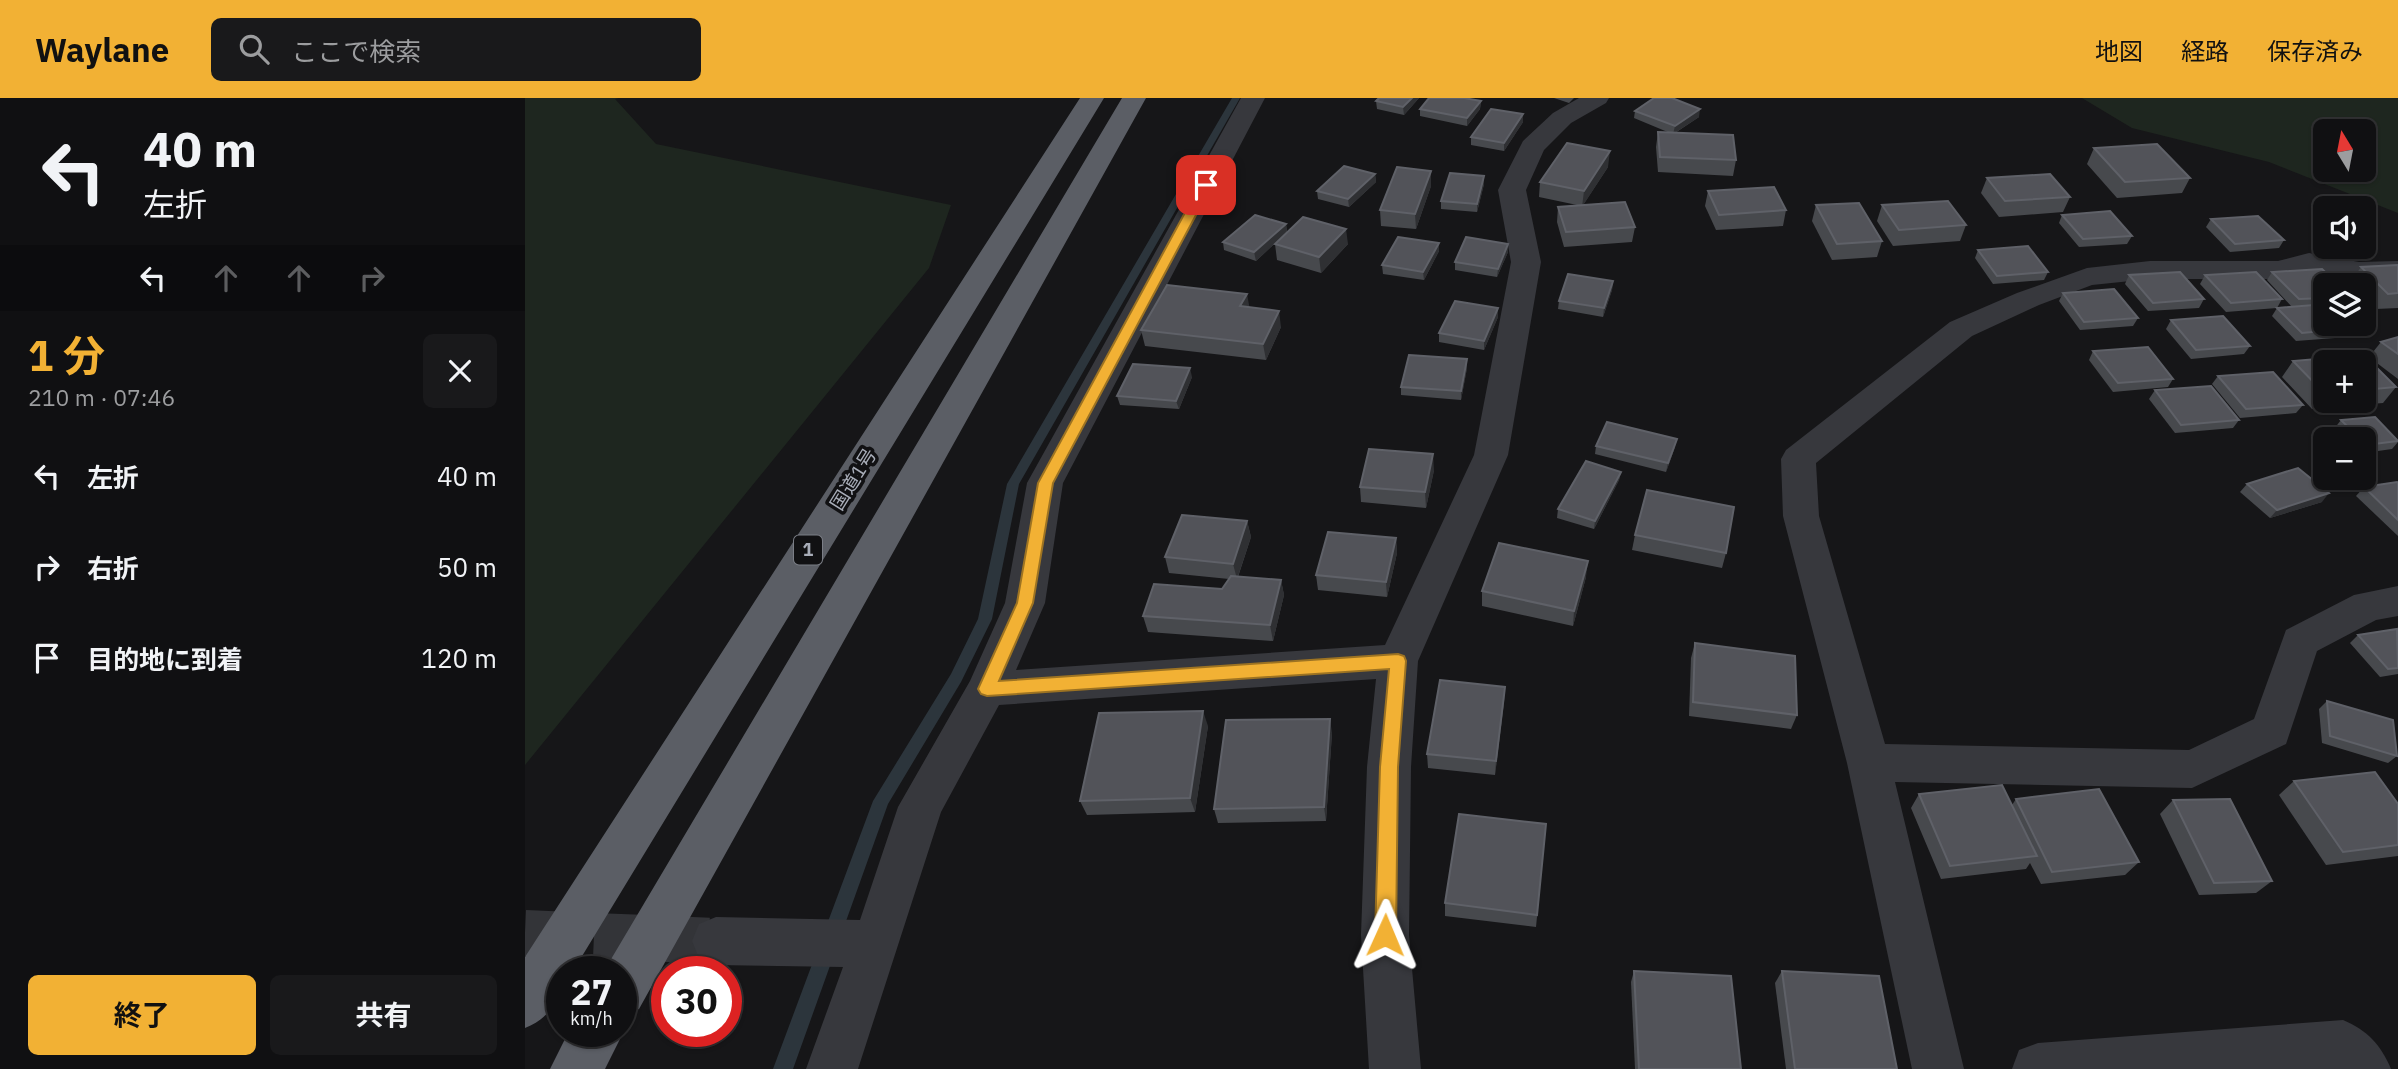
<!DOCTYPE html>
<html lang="ja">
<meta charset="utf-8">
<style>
body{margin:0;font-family:"IBM Plex Sans","Noto Sans JP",sans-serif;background:#19191b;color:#f1f3f6;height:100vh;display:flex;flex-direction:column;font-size:26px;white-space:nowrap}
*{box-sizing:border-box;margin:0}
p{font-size:23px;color:#9c9d9f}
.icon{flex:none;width:38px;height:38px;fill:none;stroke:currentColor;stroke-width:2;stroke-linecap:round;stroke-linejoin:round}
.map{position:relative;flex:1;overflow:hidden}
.side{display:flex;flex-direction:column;background:#101012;width:525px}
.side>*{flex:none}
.guide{background:#101012;color:#f1f3f6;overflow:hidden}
.needle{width:46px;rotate:350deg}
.tools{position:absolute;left:1788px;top:21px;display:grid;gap:14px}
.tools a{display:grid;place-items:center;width:63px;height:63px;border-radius:10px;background:#101012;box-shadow:0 2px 5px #0004,0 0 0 2px #303032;font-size:35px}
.speed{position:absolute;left:21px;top:858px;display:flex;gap:14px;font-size:35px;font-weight:700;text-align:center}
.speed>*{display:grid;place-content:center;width:91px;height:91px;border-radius:50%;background:#101012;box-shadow:0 2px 5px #0004,0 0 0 2px #303032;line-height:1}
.speed small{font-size:18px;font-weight:400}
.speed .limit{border:10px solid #d22;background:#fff;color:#111}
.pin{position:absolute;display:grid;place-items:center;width:60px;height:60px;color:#fff;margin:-30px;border-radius:14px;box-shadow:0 4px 10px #0006}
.me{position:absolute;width:77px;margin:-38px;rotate:1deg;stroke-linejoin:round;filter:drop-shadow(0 0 5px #0008)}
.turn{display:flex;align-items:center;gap:24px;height:147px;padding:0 28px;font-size:32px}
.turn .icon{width:91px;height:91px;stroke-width:2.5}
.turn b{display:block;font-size:49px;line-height:60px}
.lanes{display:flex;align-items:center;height:66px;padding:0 28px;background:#0003;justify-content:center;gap:35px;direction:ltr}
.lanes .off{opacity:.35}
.round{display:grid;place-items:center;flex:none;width:74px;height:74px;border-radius:10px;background:#19191b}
.head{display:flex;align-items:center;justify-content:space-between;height:119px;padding:0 28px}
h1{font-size:42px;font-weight:700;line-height:52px;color:#f2b134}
.button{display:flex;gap:14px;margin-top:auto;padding:14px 28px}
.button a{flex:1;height:80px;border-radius:10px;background:#f2b134;color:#111;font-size:28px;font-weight:700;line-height:80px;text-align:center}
.button a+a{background:#19191b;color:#f1f3f6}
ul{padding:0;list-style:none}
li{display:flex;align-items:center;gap:21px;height:91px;padding:0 28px}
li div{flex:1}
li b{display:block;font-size:26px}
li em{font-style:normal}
header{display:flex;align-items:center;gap:42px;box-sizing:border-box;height:98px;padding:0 35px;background:#f2b134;color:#111}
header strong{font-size:33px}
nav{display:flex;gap:38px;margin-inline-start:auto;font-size:24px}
.search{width:490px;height:63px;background:#19191b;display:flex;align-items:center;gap:18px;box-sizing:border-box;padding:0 24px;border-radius:10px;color:#9c9d9f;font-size:26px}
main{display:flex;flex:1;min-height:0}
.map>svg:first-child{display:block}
.green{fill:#1e261f;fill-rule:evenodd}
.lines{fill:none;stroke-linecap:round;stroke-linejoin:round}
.stream{fill:#2c353c;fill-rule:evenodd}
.minor-tunnel{stroke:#333438;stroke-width:46;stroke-dasharray:46 23;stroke-linecap:butt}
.minor{fill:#37383d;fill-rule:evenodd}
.trunk{fill:#5b5e65;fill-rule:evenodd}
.wall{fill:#47494d;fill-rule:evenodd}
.shaded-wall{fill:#2f3033}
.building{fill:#525359;stroke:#5f6168;stroke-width:2}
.route{fill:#f2b134;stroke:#9d7322;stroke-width:2}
.labels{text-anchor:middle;stroke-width:7;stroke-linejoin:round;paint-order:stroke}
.shield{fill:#111113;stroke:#7b7e86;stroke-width:2}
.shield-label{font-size:18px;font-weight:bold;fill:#a8adb8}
.street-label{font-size:19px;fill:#a8adb8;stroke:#111113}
</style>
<header>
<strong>Waylane</strong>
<div class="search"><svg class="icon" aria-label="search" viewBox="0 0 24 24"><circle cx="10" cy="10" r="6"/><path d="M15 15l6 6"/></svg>ここで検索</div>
<nav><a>地図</a><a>経路</a><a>保存済み</a></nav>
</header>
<main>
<section class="side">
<div class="guide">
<div class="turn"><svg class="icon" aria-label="left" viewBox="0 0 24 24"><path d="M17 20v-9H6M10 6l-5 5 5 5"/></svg><div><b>40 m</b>左折</div></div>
<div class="lanes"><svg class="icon" aria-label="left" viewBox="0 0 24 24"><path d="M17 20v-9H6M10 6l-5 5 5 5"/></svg><svg class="icon off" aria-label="ahead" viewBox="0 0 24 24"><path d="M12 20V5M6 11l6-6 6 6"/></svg><svg class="icon off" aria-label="ahead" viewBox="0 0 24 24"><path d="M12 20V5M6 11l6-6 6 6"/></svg><svg class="icon off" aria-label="right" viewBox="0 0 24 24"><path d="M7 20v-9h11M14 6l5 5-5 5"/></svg></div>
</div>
<div class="head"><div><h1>1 分</h1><p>210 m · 07:46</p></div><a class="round"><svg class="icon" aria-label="close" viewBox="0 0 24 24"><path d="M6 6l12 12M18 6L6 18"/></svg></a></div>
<ul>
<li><svg class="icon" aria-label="left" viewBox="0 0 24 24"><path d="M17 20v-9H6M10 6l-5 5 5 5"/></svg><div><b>左折</b></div><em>40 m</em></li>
<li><svg class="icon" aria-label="right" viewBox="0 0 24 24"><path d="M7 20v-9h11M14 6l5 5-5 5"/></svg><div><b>右折</b></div><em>50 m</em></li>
<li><svg class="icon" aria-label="arrive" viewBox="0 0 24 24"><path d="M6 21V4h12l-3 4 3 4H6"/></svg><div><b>目的地に到着</b></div><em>120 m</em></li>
</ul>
<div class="button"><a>終了</a><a>共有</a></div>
</section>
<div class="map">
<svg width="1873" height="971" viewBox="0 0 1873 971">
<rect width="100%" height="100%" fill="#161618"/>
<g class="green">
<path d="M0 0H94L90 1 131 46 426 107 404 170 0 667Z"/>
<path d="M1557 0H1873V115L1744 64 1607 30ZM1801 33H1839V72H1801Z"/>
</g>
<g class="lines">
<path class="stream" d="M707 0H715L494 386 467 521 436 584 363 706 268 971H248L348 703 426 576 453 521 482 386Z"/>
<path class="minor-tunnel" d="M0 835 191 843"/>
<g class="minor">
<path d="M716 0H740L538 385 520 505 491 572 860 547 949 357 986 164 973 92 998 43 1028 15 1054 0H1084L1081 5 1046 25 1019 52 1001 92 1016 164 983 357 893 563 886 669 884 837 896 971H844L836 837 842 669 851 581 474 607 416 714 333 971H281L318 869 191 867 174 860 167 843 174 826 191 819 335 822 373 709 445 583 480 505 502 385Z"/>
<path d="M1784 155 1834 164 1873 163V181H1834L1784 172 1759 181H1625L1567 187 1514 207 1447 238 1291 365 1294 418 1360 646 1664 652 1729 621 1761 532 1829 497 1873 488V518L1851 522 1792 553 1761 646 1667 690 1370 684 1439 971H1387L1322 665 1258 418 1256 361 1261 352 1425 224 1492 195 1562 170 1625 163H1753Z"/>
<path d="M1818 922C1842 932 1856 947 1866 971H1487L1494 952 1513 945Z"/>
</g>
<g class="trunk">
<path d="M555 0H579L48 873H37C37 901 25 920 0 930V859Z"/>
<path d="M597 0H621L114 911 96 918V873H79Z"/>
<path d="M96 927 99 933 80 971H25L44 933H96Z"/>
</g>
</g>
<g class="wall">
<path d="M854 0H894L879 17 852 11 851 3Z"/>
<path d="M1029 0H1049L1044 5Z"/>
<path d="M956 3 955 11 942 28 895 18V11Z"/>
<path d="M1110 13 1174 19 1150 35 1211 62 1208 78 1133 74 1131 49 1133 34 1145 35 1109 20Z"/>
<path d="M998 16V24L979 53 946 47V39Z"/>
<path d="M1569 50 1665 80 1657 95 1592 100 1562 66Z"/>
<path d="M1083 69 1058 107 1110 129 1107 144 1039 149 1032 124 1033 109 1052 107 1014 99 1015 84Z"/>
<path d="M850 76 851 84 824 109 793 101 792 93Z"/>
<path d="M1462 80 1545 99 1538 114 1474 119 1456 95Z"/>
<path d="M959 86 952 114 916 111V103Z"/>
<path d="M906 88 891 131 856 128 855 112Z"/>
<path d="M1183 93 1261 112 1258 128 1191 132 1180 108Z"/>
<path d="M1291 107 1357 143 1352 159 1307 162 1287 123Z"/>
<path d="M1357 107 1441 127 1435 143 1368 148 1352 123Z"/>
<path d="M1537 117 1607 138 1602 146 1554 149 1534 125Z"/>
<path d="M1686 121 1759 142 1754 150 1705 154 1681 129Z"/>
<path d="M761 126 762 134 731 163 699 152 698 144Z"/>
<path d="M914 145V153L899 182 858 176 857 167Z"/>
<path d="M750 146H823L796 175 752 162Z"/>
<path d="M983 146V154L972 179 930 172V164Z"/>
<path d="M1453 152 1523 174 1519 182 1468 186 1450 160Z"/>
<path d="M1873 167V210L1851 211 1839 199V187H1827L1825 185 1836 169Z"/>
<path d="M1747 174 1801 187V226L1829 230 1823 239 1771 243 1747 218 1752 210 1767 209 1742 182Z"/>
<path d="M1604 177 1679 201 1674 210 1623 213 1600 186Z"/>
<path d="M1680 177 1757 201 1752 210 1701 214 1675 186Z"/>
<path d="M1088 183 1087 192 1078 219 1033 211 1034 203Z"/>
<path d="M1538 195 1613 220 1608 228 1555 232 1534 203Z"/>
<path d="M724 209 756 229 741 262 620 248 616 232Z"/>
<path d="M973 219 959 252 914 244V235Z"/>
<path d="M1646 222 1725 248 1719 256 1666 261 1641 231Z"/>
<path d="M1873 239V281L1844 259 1856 244Z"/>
<path d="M1568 253 1648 281 1643 289 1588 294 1564 262Z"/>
<path d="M1839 257 1871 289 1858 305 1787 311 1757 279 1768 263ZM1801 264H1839V303H1801Z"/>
<path d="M942 261V270L936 302 876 297V289Z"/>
<path d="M1693 278 1778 307 1771 315 1715 320 1687 286Z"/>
<path d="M667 279 654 311 595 307 592 298Z"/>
<path d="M1630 292 1714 322 1708 330 1650 335 1624 301Z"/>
<path d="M1816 322 1873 342V344L1867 351 1839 355V341H1819L1809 331Z"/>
<path d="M1071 348 1150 349 1141 374 1070 356Z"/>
<path d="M909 372 901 410 836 404 835 389Z"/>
<path d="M1096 374 1094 382 1069 431 1032 420 1033 411Z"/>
<path d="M1873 385V438L1831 398 1839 389Z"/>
<path d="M1722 386 1797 404 1745 420 1715 394Z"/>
<path d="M722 423 726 439 713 479 756 482 759 497 748 543 623 534 618 518 697 491 704 481 644 475 640 459Z"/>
<path d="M1110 437 1201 455 1197 470 1107 452Z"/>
<path d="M871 440 872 455 862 499 793 492 791 477Z"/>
<path d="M1061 479 1048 528 957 508V493Z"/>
<path d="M1873 532V576L1855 579 1825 545 1833 537Z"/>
<path d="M1170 545 1272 617 1266 631 1164 618 1166 560Z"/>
<path d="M980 589 979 604 970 677 903 670 902 656Z"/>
<path d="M1802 603 1872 658 1863 665 1797 645 1794 611Z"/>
<path d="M683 628 670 714 562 717 555 703Z"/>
<path d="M807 635 801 723 693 725 689 711Z"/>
<path d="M1769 683 1873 706V758L1801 767 1754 697Z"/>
<path d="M1394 696 1487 707 1491 701 1614 764 1600 777 1516 786 1505 765 1501 771 1416 781 1386 710Z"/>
<path d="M1648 702 1747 783 1731 795 1674 797 1635 716Z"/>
<path d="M1021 726 1011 829 920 818V805Z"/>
<path d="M1109 873 1216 971H1110L1106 884Z"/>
<path d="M1257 873 1372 971H1261L1250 885Z"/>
</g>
<g class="shaded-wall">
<path d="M887 0H894L879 17 878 9Z"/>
<path d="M956 3 955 11 942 28V20Z"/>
<path d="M1175 11 1174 19 1148 36 1150 28Z"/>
<path d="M998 16V24L979 53V45Z"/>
<path d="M1085 53 1083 69 1057 109 1059 93Z"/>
<path d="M906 73V88L891 131 890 116Z"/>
<path d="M850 76 851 84 824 109 823 101Z"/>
<path d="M959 78V86L952 114V106Z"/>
<path d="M761 126 762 134 731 163 729 154Z"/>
<path d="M821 131 823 146 796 175 794 159Z"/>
<path d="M914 145V153L899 182 898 174Z"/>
<path d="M983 146V154L972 179 973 171Z"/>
<path d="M1088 183 1087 192 1078 219 1079 210Z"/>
<path d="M722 196 725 212 715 208Z"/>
<path d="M973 210V219L959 252V243Z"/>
<path d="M754 213 756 229 741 262 738 246Z"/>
<path d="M942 261V270L936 302V293Z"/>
<path d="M665 270 667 279 654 311 651 303Z"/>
<path d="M1152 341 1150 349 1141 374 1143 365Z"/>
<path d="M908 356 909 372 901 410 900 394Z"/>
<path d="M1096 374 1094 382 1069 431 1070 423Z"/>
<path d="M1804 395 1797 404 1745 420 1752 412Z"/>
<path d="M722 423 726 439 712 481 708 466Z"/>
<path d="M871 440 872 455 862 499 861 484Z"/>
<path d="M1063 463 1061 479 1048 528 1049 513Z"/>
<path d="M756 482 759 497 748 543 745 527Z"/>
<path d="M980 589 979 604 970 677 971 663Z"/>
<path d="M678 613 683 628 670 714 665 700Z"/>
<path d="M805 621 807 635 801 723 799 709Z"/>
</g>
<g class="building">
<path d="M854 0H887L878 9 851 3Z"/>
<path d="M904 0H939L956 3 942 20 895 11Z"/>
<path d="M1129 0H1147L1175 11 1150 28 1110 13Z"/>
<path d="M966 11 998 16 979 45 946 39Z"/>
<path d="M1133 34 1208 37 1211 62 1135 59Z"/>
<path d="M1042 45 1085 53 1059 93 1015 84Z"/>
<path d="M1632 46 1665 80 1600 84 1569 50Z"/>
<path d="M819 68 850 76 823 101 792 93Z"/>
<path d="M872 69 906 73 890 116 855 112Z"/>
<path d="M925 75 959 78 952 106 916 103Z"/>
<path d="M1525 76 1545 99 1480 103 1462 80Z"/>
<path d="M1249 89 1261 112 1194 117 1183 93Z"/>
<path d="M1423 103 1441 127 1374 132 1357 107Z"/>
<path d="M1100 104 1110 129 1041 134 1033 109Z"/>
<path d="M1334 105 1357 143 1312 146 1291 107Z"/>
<path d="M1585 113 1607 138 1558 141 1537 117Z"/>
<path d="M730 117 761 126 729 154 698 144Z"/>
<path d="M1733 118 1759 142 1710 146 1686 121Z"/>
<path d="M778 119 821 131 794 159 750 146Z"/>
<path d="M873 139 914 145 898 174 857 167Z"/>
<path d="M941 139 983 146 973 171 930 164Z"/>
<path d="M1503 148 1523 174 1472 178 1453 152Z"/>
<path d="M1873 167V195L1863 196 1836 169Z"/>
<path d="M1797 171 1814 187H1801V200L1774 201 1747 174Z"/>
<path d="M1655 174 1679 201 1628 205 1604 177Z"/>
<path d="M1731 174 1757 201 1706 205 1680 177Z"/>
<path d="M1043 176 1088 183 1079 210 1034 203Z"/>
<path d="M642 187 722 196 715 208 754 213 738 246 616 232Z"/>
<path d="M1589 191 1613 220 1559 224 1538 195Z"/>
<path d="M930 203 973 210 959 243 914 235Z"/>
<path d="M1801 206V226H1824L1829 230 1777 235 1752 210Z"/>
<path d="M1698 218 1725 248 1671 252 1646 222Z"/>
<path d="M1873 239V256L1856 244Z"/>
<path d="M1623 249 1648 281 1593 285 1568 253Z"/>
<path d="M884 257 942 261 936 293 876 289Z"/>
<path d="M1839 257 1871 289 1839 292V264H1801V295H1799L1768 263Z"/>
<path d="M608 266 665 270 651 303 592 298Z"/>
<path d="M1748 274 1778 307 1721 311 1693 278Z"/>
<path d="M1686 288 1714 322 1656 327 1630 292Z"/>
<path d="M1850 319 1873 343 1841 347 1839 346V341H1835L1816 322Z"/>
<path d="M1082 324 1152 341 1143 365 1071 348Z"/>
<path d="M844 351 908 356 900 394 835 389Z"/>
<path d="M1061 363 1096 374 1070 423 1033 411Z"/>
<path d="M1773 370 1804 395 1752 412 1722 386Z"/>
<path d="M1872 384 1873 385V422L1839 389Z"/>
<path d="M1122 392 1209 409 1201 455 1110 437Z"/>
<path d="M657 417 722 423 708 466 640 459Z"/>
<path d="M803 434 871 440 861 484 791 477Z"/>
<path d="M974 445 1063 463 1049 513 957 493Z"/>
<path d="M706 478 756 482 745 527 618 518 629 486 697 491Z"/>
<path d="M1872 531 1873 570 1863 571 1833 537Z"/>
<path d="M1170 545 1270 558 1272 617 1168 604Z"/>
<path d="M915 582 980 589 971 663 902 656Z"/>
<path d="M1802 603 1868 622 1872 658 1805 638Z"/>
<path d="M678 613 665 700 555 703 574 615Z"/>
<path d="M805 621 799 709 689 711 701 622Z"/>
<path d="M1850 674 1873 706V747L1818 754 1769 683Z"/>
<path d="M1477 687 1512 758 1425 768 1394 696Z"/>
<path d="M1574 691 1614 764 1527 774 1491 701Z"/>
<path d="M1705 701 1747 783 1689 785 1648 702Z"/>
<path d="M934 716 1021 726 1012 817 920 805Z"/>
<path d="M1109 873 1206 878 1216 971H1114Z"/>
<path d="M1257 873 1354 878 1372 971H1270Z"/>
</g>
<path class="route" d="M681 83 687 87 528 385 508 505 474 583 873 556 879 558 881 563 873 669 871 837 868 844 860 847 853 844 850 837 855 669 864 571 462 598 456 596 453 591 492 505 513 385 675 87Z"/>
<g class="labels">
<rect class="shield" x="269" y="437.5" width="28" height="29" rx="5"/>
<g class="shield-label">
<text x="283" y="458">1</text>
</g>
<g class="street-label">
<text transform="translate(328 381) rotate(-58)" y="7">国道1号</text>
</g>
</g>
</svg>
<div class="tools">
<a><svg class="needle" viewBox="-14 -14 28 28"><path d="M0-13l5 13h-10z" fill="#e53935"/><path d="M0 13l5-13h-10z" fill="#9c9d9f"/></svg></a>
<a><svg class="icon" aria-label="sound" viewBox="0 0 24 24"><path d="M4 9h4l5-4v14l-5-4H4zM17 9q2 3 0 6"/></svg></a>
<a><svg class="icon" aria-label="layers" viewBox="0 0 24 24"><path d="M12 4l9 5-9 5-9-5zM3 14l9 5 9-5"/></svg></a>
<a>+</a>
<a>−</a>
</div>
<div class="speed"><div>27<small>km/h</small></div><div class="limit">30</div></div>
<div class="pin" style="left:681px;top:87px;background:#d93025"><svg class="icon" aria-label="arrive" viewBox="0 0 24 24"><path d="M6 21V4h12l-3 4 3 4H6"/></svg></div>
<svg class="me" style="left:860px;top:837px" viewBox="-20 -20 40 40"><path d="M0-17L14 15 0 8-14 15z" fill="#f2b134" stroke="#fff" stroke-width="4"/></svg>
</div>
</main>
